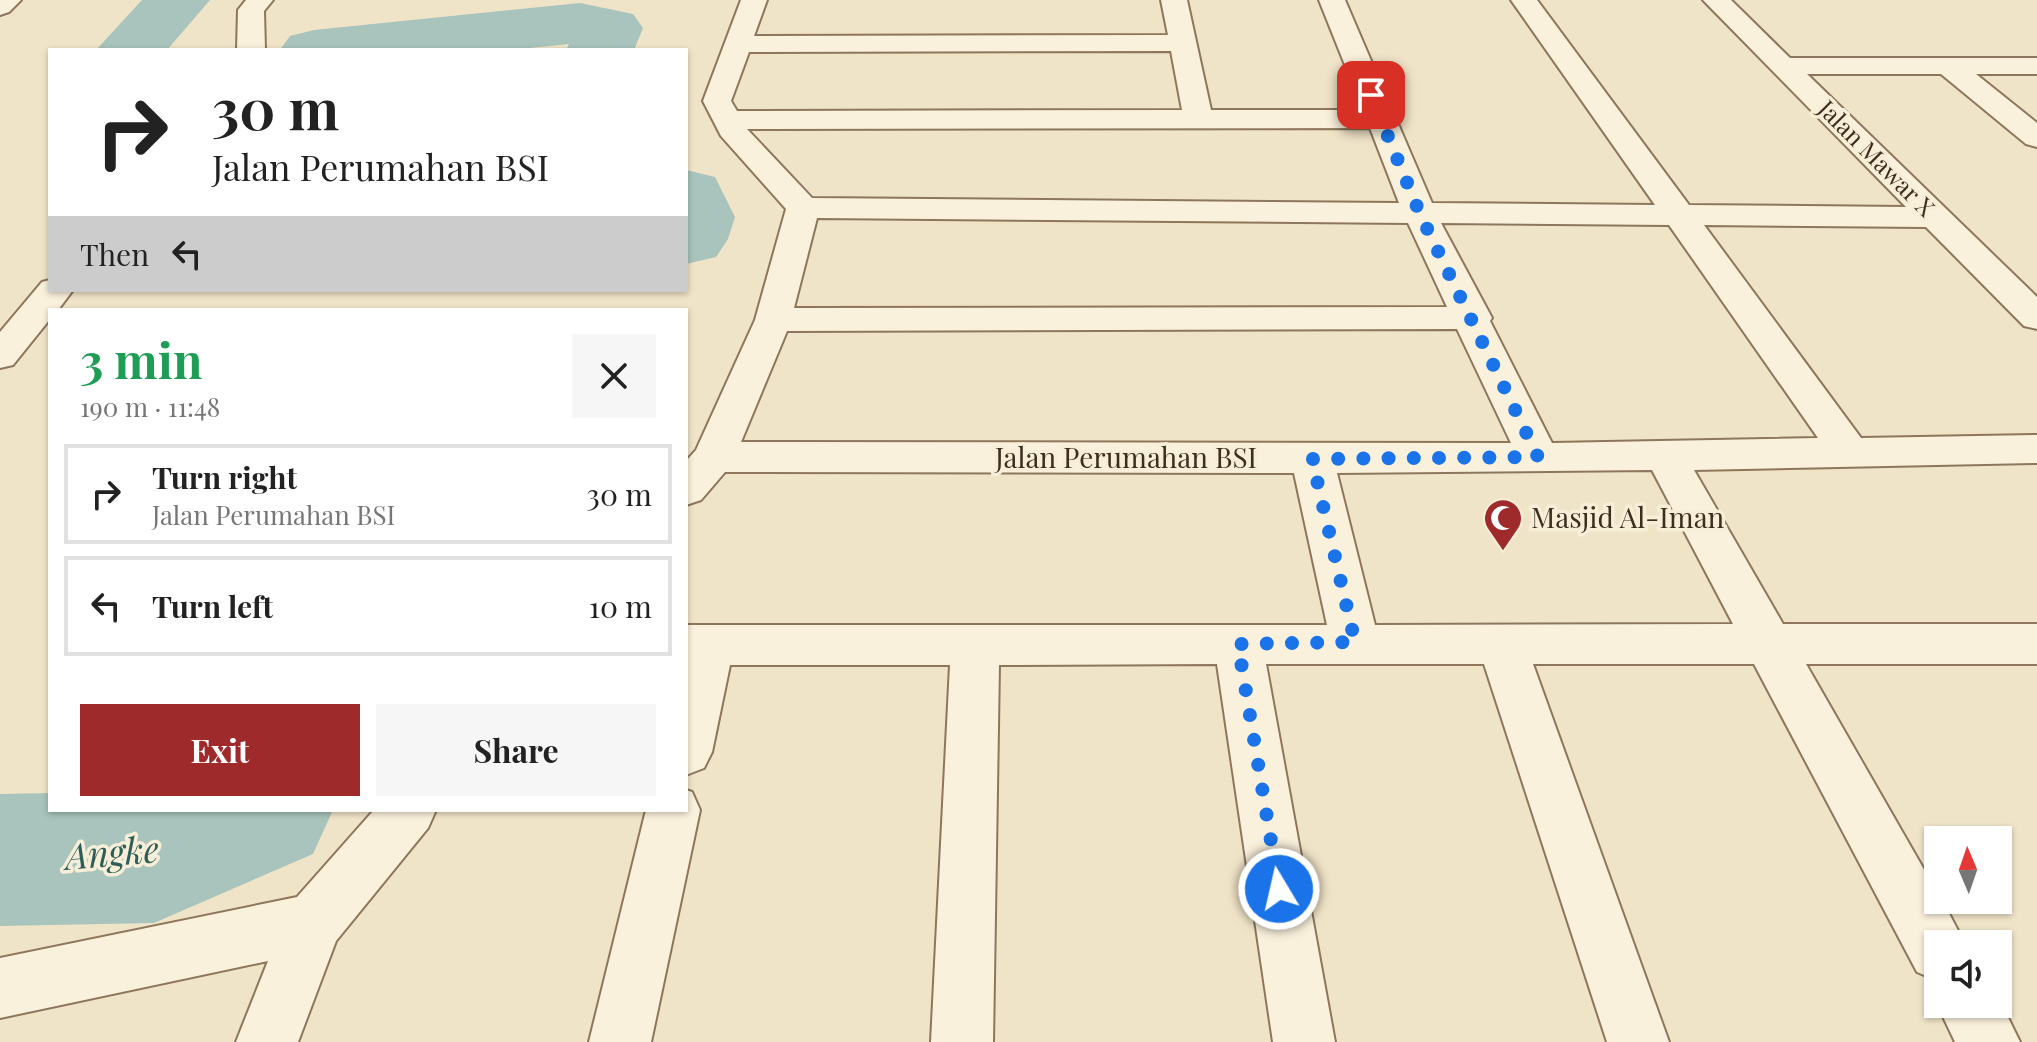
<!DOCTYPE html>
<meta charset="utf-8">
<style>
body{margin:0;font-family:"Playfair Display",serif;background:#f6f6f6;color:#222;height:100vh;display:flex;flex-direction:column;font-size:30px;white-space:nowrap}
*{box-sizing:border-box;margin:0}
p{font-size:26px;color:#767676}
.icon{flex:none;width:44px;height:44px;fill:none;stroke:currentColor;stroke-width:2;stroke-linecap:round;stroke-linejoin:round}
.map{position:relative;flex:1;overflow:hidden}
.details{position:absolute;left:48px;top:308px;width:640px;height:504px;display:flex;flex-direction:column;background:#fff;border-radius:0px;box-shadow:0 2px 6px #0004}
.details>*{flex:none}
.guide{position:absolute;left:48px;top:48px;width:640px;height:244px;border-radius:0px;box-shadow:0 2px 6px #0004;background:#fff;color:#222;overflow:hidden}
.needle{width:52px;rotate:358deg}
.tools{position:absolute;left:1924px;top:826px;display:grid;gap:16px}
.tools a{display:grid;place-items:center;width:88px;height:88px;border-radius:0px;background:#fff;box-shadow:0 2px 6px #0004;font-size:40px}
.pin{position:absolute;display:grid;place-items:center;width:68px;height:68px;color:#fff;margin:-34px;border-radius:16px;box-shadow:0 4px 12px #0006}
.me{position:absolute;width:88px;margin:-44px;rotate:351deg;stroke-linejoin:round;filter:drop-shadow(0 0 6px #0008)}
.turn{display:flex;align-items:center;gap:28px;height:168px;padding:0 32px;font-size:36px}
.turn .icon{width:104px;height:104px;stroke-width:2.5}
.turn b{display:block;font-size:56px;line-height:68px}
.then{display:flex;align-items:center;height:76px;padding:0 32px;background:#0003;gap:16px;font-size:30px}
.round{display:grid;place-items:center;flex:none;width:84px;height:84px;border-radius:0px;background:#f6f6f6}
.headline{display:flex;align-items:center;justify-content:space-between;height:136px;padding:0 32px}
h1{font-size:48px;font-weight:700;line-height:60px;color:#1e9e55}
.action{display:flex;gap:16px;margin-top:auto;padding:16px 32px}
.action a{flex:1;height:92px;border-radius:0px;background:#9e2a2b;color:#fff;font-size:32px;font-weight:700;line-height:92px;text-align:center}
.action a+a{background:#f6f6f6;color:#222}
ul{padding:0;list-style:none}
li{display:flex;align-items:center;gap:24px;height:100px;margin:0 16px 12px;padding:0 16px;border:4px solid #e0e0e0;border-radius:0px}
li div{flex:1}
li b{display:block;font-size:30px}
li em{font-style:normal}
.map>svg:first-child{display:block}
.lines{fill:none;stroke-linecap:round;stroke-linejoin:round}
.river{fill:#a9c4bc;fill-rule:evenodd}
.street-casing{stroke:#8d765c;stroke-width:4}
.street{fill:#faf1dc;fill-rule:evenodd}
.route{stroke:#1a73e8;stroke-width:14;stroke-dasharray:0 25.2}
.labels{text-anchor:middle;stroke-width:7;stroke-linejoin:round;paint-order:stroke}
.far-street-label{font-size:24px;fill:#3d2e20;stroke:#f7eed8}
.street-label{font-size:28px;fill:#3d2e20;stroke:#f7eed8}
.poi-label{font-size:28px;fill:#3d2e20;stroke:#f7eed8;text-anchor:start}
.near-water-label{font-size:36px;font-style:italic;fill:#2f5d5a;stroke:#f7eed8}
</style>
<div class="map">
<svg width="2037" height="1042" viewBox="0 0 2037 1042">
<rect width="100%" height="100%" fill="#f0e4c8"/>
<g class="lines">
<g class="river">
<path d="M142 0H210L167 50H96Z"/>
<path d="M580 3 633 14 643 28 634 50H566L569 44 509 50H280L290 36 314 30Z"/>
<path d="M686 170 715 177 735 217 728 239 716 257 686 264Z"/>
<path d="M50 793V810H333L313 854 154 923 0 926V794Z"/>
</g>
<defs>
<g id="street">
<path d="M0 0H21L9 12 0 15Z"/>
<path d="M246 0H273L264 11 265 50H237L238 10Z"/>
<path d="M741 0H767L754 36 1168 35 1161 0H1187L1211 110H1363L1319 0H1345L1432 203 1655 205 1511 0H1537L1689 205 1906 207 1703 0H1731L1790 58H2037V74H1976L2037 123V147L2026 144 1941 74H1807L2037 297V329L2024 326 1926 227 1704 225 1861 438 2037 435V463L1694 470 1783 624H2037V664H1806L1938 894V900H1942L1965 944H1938V981L1917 972 1754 664H1533L1669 1042H1607L1484 664H1266L1335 1042H1273L1217 664 999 665 993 1042H931L950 665H730L712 752 704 768 686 775V625H1327L1294 473 725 472 701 500 686 505V461L696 450 755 320 786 209 721 136 703 101ZM1171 51 1182 110 737 111 731 101 749 52ZM1370 128 1399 203 812 198 747 129ZM817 218 1408 223 1447 307 794 308ZM1441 223 1669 225 1818 438 1552 443 1490 321 1492 318ZM1457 329 1511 443 741 442 787 331ZM1652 470 1733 624 1375 625 1337 473Z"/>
<path d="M50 280V290H73L58 310H50V319L13 365 0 368V332L42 282Z"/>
<path d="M686 790 692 792 700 810 651 1042H589L646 810H686Z"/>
<path d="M374 810H436L428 828 336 941 298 1042H236L268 961 0 1018V958L297 897Z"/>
<path d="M1998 997 2020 1042H1955L1937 1004 1938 1002 1998 1004Z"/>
</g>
</defs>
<use href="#street" class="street-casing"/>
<use href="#street" class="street"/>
</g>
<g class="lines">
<path class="route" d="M1279 889 1238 644 1355 642 1312 459 1538 457 1420 214 1371 95"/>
</g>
<defs>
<symbol id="mosque-pin" viewBox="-11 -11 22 30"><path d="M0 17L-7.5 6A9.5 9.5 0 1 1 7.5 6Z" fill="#9e2a2b" stroke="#f7eed8"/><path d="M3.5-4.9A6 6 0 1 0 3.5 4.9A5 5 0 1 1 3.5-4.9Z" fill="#fff"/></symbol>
</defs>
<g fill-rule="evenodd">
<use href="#mosque-pin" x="1481" y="496" width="44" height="60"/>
</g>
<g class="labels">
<g class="far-street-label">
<text transform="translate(1876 159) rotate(45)" y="8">Jalan Mawar X</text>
</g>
<g class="street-label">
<text x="1126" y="468">Jalan Perumahan BSI</text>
</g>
<g class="poi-label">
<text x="1531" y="528">Masjid Al-Iman</text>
</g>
<g class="near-water-label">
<text transform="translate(112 853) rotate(-5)" y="13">Angke</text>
</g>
</g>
</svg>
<div class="tools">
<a><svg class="needle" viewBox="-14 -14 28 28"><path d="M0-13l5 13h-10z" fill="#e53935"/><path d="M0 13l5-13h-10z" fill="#767676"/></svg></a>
<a><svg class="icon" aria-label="sound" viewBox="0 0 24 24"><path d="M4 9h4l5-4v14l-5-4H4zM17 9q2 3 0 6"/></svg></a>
</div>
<div class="pin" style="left:1371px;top:95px;background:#d93025"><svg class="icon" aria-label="arrive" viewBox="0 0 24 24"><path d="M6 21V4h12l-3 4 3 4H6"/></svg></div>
<svg class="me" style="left:1279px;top:889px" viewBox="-20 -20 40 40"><circle r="17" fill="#1a73e8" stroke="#fff" stroke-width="3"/><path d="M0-11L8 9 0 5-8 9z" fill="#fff"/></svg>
<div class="guide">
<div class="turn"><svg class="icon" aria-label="right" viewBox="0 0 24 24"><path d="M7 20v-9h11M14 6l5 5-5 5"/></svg><div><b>30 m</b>Jalan Perumahan BSI</div></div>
<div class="then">Then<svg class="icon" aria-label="left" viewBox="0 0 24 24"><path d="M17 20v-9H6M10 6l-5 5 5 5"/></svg></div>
</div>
<section class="details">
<div class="headline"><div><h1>3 min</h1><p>190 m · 11:48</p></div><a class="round"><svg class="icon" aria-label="close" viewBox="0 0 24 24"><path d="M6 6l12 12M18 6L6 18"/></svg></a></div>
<ul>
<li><svg class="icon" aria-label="right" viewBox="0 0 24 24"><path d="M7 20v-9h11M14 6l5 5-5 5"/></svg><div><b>Turn right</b><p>Jalan Perumahan BSI</p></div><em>30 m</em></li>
<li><svg class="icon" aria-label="left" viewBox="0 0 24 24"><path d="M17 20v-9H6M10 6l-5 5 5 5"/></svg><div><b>Turn left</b></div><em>10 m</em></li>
</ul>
<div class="action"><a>Exit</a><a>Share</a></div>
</section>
</div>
